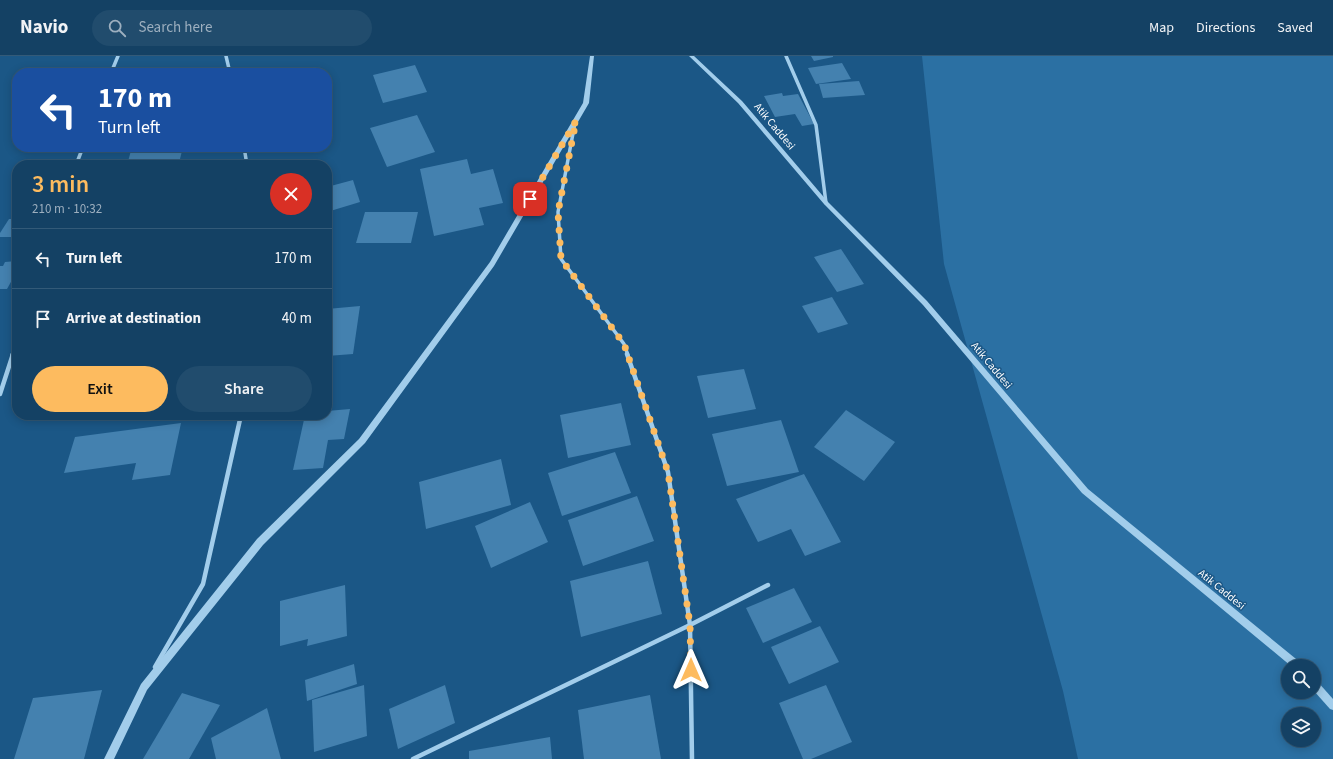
<!DOCTYPE html>
<meta charset="utf-8">
<style>
body{margin:0;font-family:"Source Sans 3",sans-serif;background:#214c6d;color:#f1f3f6;height:100vh;display:flex;flex-direction:column;font-size:15px;white-space:nowrap}
*{box-sizing:border-box;margin:0}
p{font-size:13px;color:#9dafbf}
.icon{flex:none;width:22px;height:22px;fill:none;stroke:currentColor;stroke-width:2;stroke-linecap:round;stroke-linejoin:round}
.map{position:relative;flex:1;overflow:hidden}
.panel{position:absolute;left:12px;top:104px;width:320px;height:260px;display:flex;flex-direction:column;background:#144164;border-radius:16px;box-shadow:0 2px 10px #0003,0 0 0 1px #335a78}
.panel>*{flex:none}
.top-card{position:absolute;left:12px;top:12px;width:320px;height:84px;border-radius:16px;box-shadow:0 2px 10px #0003,0 0 0 1px #335a78;background:#1a4fa0;color:#fff;overflow:hidden}
.fabs{position:absolute;left:1281px;top:603px;display:grid;gap:8px}
.fabs a{display:grid;place-items:center;width:40px;height:40px;border-radius:50%;background:#144164;box-shadow:0 2px 10px #0003,0 0 0 1px #335a78;font-size:20px}
.pin{position:absolute;display:grid;place-items:center;width:34px;height:34px;color:#fff;margin:-17px;border-radius:8px;box-shadow:0 2px 6px #0006}
.me{position:absolute;width:44px;margin:-22px;rotate:0deg;stroke-linejoin:round;filter:drop-shadow(0 0 3px #0008)}
.turn{display:flex;align-items:center;gap:14px;height:84px;padding:0 20px;font-size:18px}
.turn .icon{width:52px;height:52px;stroke-width:2.5}
.turn b{display:block;font-size:28px;line-height:34px}
.round{display:grid;place-items:center;flex:none;width:42px;height:42px;border-radius:21px;background:#214c6d}
.overview{display:flex;align-items:center;justify-content:space-between;height:68px;padding:0 20px}
h1{font-size:24px;font-weight:600;line-height:30px;color:#fdbb5f}
.primary-button{display:flex;gap:8px;margin-top:auto;padding:8px 20px}
.primary-button a{flex:1;height:46px;border-radius:24px;background:#fdbb5f;color:#111;font-size:16px;font-weight:600;line-height:46px;text-align:center}
.primary-button a+a{background:#214c6d;color:#f1f3f6}
ul{padding:0;list-style:none}
li{display:flex;align-items:center;gap:12px;height:60px;padding:0 20px;border-top:1px solid #335a78}
li div{flex:1}
li b{display:block;font-size:15px}
li em{font-style:normal}
header{display:flex;align-items:center;gap:24px;box-sizing:border-box;height:56px;padding:0 20px;background:#144164;border-bottom:1px solid #335a78}
header strong{font-size:19px}
nav{display:flex;gap:22px;margin-inline-start:auto;font-size:14px}
.search{width:280px;height:36px;background:#214c6d;display:flex;align-items:center;gap:10px;box-sizing:border-box;padding:0 14px;border-radius:22px;color:#9dafbf;font-size:15px}
.map>svg:first-child{display:block}
.green{fill:#2b70a3;fill-rule:evenodd}
.building{fill:#4481af}
.lines{fill:none;stroke-linecap:round;stroke-linejoin:round}
.minor-far1{stroke:#a2cdeb;stroke-width:3.5}
.minor{stroke:#a2cdeb;stroke-width:4.5}
.tertiary{fill:#a2cdeb;fill-rule:evenodd}
.route{stroke:#fdbb5f;stroke-width:7;stroke-dasharray:0 12.6}
.labels{text-anchor:middle;stroke-width:3;stroke-linejoin:round;paint-order:stroke}
.street-label{font-size:11px;fill:#fff;stroke:#1b5786}
</style>
<header>
<strong>Navio</strong>
<div class="search"><svg class="icon" aria-label="search" viewBox="0 0 24 24"><circle cx="10" cy="10" r="6"/><path d="M15 15l6 6"/></svg>Search here</div>
<nav><a>Map</a><a>Directions</a><a>Saved</a></nav>
</header>
<div class="map">
<svg width="1333" height="703" viewBox="0 0 1333 703">
<rect width="100%" height="100%" fill="#1b5786"/>
<path class="green" d="M922 0H1333V703H1078L1063 635 944 208ZM1288 610H1314V636H1288ZM1288 658H1314V684H1288Z"/>
<g class="building">
<path d="M811 0H833V1L814 5Z"/>
<path d="M842 7 851 23 816 28 808 12Z"/>
<path d="M415 9 427 36 383 47 373 19Z"/>
<path d="M859 25 865 39 823 42 819 28Z"/>
<path d="M782 37 783 40 798 38 814 68 802 70 795 58 775 61 764 40Z"/>
<path d="M417 59 435 96 387 111 370 72Z"/>
<path d="M132 91H183L180 103 127 109Z"/>
<path d="M467 103 471 118 493 113 503 147 479 152 484 169 434 180 420 113Z"/>
<path d="M353 124 360 146 327 156V131Z"/>
<path d="M365 156H418L411 187H356Z"/>
<path d="M9 163H17V177L15 181H0V177Z"/>
<path d="M841 193 864 228 837 236 814 201Z"/>
<path d="M17 205V215L7 233H0V210H3L5 206Z"/>
<path d="M832 241 848 268 818 277 802 250Z"/>
<path d="M360 250 353 298 327 300V253Z"/>
<path d="M744 313 756 353 708 362 697 320Z"/>
<path d="M621 347 631 389 568 402 560 359Z"/>
<path d="M350 353 344 383 328 384 323 412 293 414 305 359H327V355Z"/>
<path d="M846 354 895 386 864 425 814 391Z"/>
<path d="M781 364 799 416 727 430 712 378Z"/>
<path d="M181 367 170 419 132 424 136 407 64 417 75 381Z"/>
<path d="M615 396 631 437 562 460 548 417Z"/>
<path d="M501 403 511 449 426 473 419 426Z"/>
<path d="M804 418 841 486 805 500 791 473 758 486 736 443Z"/>
<path d="M637 440 654 485 583 510 568 464Z"/>
<path d="M530 446 548 486 491 512 475 470Z"/>
<path d="M648 505 662 558 581 581 570 525Z"/>
<path d="M345 529 347 580 307 590 308 583 280 590V545Z"/>
<path d="M794 532 812 566 763 587 746 552Z"/>
<path d="M820 570 839 606 789 628 771 591Z"/>
<path d="M354 608 357 628 307 645 305 624Z"/>
<path d="M364 629 367 680 314 696 312 644Z"/>
<path d="M445 629 455 667 398 693 389 653Z"/>
<path d="M826 629 852 686 811 703H803L779 647Z"/>
<path d="M102 634 84 703H14L33 642Z"/>
<path d="M182 637 220 649 189 703H143Z"/>
<path d="M650 639 661 703H584L578 654Z"/>
<path d="M267 652 281 703H216L211 682Z"/>
<path d="M550 681 552 703H469V695Z"/>
</g>
<g class="lines">
<g class="minor-far1">
<path d="M226 0 230 17"/>
<path d="M786 0 816 69 826 147"/>
<path d="M111 17 118 0"/>
<path d="M575 67 558 156 561 203 624 288 628 299"/>
<path d="M244 91 247 109"/>
<path d="M76 109 83 91"/>
<path d="M12 299 17 285"/>
</g>
<g class="minor">
<path d="M627 298 668 416 690 569 692 703"/>
<path d="M0 338 13 298"/>
<path d="M155 611 203 528 241 359"/>
<path d="M413 703 690 569 768 529"/>
</g>
<g class="tertiary">
<path d="M590 0H594L589 47 494 210 365 387 263 489 147 634 114 703H104L141 628 257 483 359 383 490 206 583 47Z"/>
<path d="M689 0H694L742 45 828 146 927 245 1088 433 1301 607 1302 610H1291L1082 437 923 249 824 148 738 47Z"/>
<path d="M1314 624 1317 625 1333 643V654L1330 653 1314 635Z"/>
</g>
</g>
<g class="lines">
<path class="route" d="M530 143 576 65 558 156 561 203 624 288 668 416 690 569 691 614"/>
</g>
<g class="labels">
<g class="street-label">
<text transform="translate(775 70) rotate(50)" y="4">Atik Caddesi</text>
<text transform="translate(992 309) rotate(50)" y="4">Atik Caddesi</text>
<text transform="translate(1222 533) rotate(39)" y="4">Atik Caddesi</text>
</g>
</g>
</svg>
<div class="fabs">
<a><svg class="icon" aria-label="search" viewBox="0 0 24 24"><circle cx="10" cy="10" r="6"/><path d="M15 15l6 6"/></svg></a>
<a><svg class="icon" aria-label="layers" viewBox="0 0 24 24"><path d="M12 4l9 5-9 5-9-5zM3 14l9 5 9-5"/></svg></a>
</div>
<div class="pin" style="left:530px;top:143px;background:#d93025"><svg class="icon" aria-label="arrive" viewBox="0 0 24 24"><path d="M6 21V4h12l-3 4 3 4H6"/></svg></div>
<svg class="me" style="left:691px;top:614px" viewBox="-20 -20 40 40"><path d="M0-17L14 15 0 8-14 15z" fill="#fdbb5f" stroke="#fff" stroke-width="4"/></svg>
<div class="top-card">
<div class="turn"><svg class="icon" aria-label="left" viewBox="0 0 24 24"><path d="M17 20v-9H6M10 6l-5 5 5 5"/></svg><div><b>170 m</b>Turn left</div></div>
</div>
<section class="panel">
<div class="overview"><div><h1>3 min</h1><p>210 m · 10:32</p></div><a class="round" style="background:#d93025;color:#fff"><svg class="icon" aria-label="close" viewBox="0 0 24 24"><path d="M6 6l12 12M18 6L6 18"/></svg></a></div>
<ul>
<li><svg class="icon" aria-label="left" viewBox="0 0 24 24"><path d="M17 20v-9H6M10 6l-5 5 5 5"/></svg><div><b>Turn left</b></div><em>170 m</em></li>
<li><svg class="icon" aria-label="arrive" viewBox="0 0 24 24"><path d="M6 21V4h12l-3 4 3 4H6"/></svg><div><b>Arrive at destination</b></div><em>40 m</em></li>
</ul>
<div class="primary-button"><a>Exit</a><a>Share</a></div>
</section>
</div>
